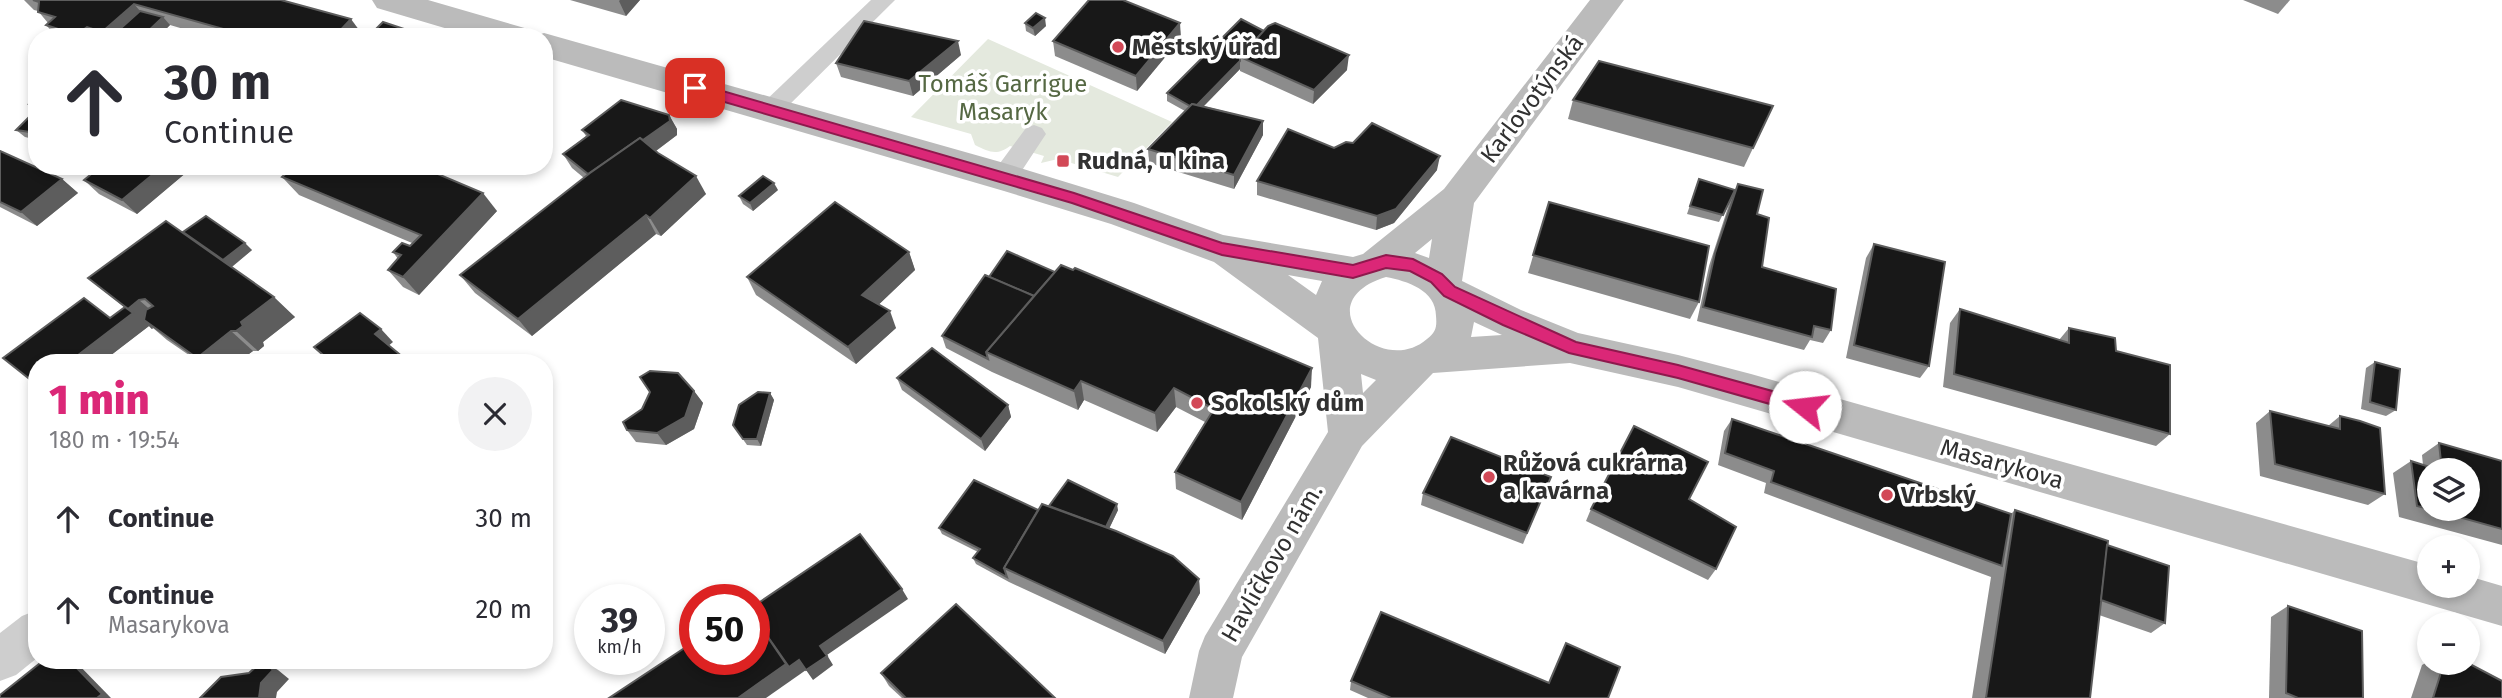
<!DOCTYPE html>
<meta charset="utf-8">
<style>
body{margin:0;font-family:"Fira Sans",sans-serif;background:#f2f2f3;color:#2b2b33;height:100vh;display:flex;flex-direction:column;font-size:26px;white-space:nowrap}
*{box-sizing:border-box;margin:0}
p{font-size:23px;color:#7c7c81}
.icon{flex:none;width:38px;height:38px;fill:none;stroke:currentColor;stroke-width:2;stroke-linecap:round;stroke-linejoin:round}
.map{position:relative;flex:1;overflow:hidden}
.details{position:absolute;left:28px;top:354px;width:525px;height:315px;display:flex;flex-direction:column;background:#fff;border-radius:28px;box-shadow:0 4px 10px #0003}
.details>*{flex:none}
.guide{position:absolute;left:28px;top:28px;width:525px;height:147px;border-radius:28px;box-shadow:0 4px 10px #0003;background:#fff;color:#2b2b33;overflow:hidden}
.controls{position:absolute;left:2417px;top:458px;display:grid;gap:14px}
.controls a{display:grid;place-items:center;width:63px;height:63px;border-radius:50%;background:#fff;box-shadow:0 4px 10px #0003;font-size:35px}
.speed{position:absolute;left:574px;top:584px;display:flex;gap:14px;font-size:35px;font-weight:700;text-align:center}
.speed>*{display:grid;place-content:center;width:91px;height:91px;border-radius:50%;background:#fff;box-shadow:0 4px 10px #0003;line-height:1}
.speed small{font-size:18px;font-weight:400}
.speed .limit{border:10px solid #d22;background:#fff;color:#111}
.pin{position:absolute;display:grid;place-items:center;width:60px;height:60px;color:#fff;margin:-30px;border-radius:14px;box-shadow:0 4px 10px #0006}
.me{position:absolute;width:77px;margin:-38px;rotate:286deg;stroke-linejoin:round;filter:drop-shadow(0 0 5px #0008)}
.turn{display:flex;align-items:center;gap:24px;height:147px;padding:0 21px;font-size:32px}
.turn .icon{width:91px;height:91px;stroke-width:2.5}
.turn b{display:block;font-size:49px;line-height:60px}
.round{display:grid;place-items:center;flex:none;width:74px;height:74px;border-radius:37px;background:#f2f2f3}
.overview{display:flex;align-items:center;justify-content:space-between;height:119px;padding:0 21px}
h1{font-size:42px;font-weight:800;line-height:52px;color:#db2777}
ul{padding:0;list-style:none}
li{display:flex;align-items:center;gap:21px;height:91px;padding:0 21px}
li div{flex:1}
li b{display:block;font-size:26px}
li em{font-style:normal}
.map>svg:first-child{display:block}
.green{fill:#e4e9de}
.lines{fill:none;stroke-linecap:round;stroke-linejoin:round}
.lane{fill:#cecece;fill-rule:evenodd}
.street{fill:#cecece;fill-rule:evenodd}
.secondary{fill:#bbb;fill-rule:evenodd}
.wall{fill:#8c8c8c}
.shaded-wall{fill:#5d5d5d}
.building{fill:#181818;stroke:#5d5d5d;stroke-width:2}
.route{fill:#db2777;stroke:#8e194d;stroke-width:2}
.poi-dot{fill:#d24957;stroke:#fff;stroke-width:2.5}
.labels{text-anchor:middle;stroke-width:7;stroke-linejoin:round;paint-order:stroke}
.poi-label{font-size:24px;font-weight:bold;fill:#313131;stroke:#fff;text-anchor:start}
.park-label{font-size:24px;fill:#556843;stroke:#fff}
.street-label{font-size:24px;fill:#313131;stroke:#fff}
</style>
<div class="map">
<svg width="2502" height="698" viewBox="0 0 2502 698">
<rect width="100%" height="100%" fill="#fff"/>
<path class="green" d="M988 39 1172 122 1118 177 1058 159 1041 163 1044 156 1010 146C997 156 989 152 975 145L971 134 911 117Z"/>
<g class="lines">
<g class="lane">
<path d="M871 0H895L778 116 770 119 762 116 758 110 762 104Z"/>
<path d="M1034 125 1042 128 1046 134 1042 140 1013 184 1004 186 995 184 992 177 995 170 1026 128Z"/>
</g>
<path class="street" d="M37 610V658L16 675 0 681V633L22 616Z"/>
<path class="secondary" d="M372 0H428L528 29 532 37 544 33 1004 163 1134 203 1223 235 1353 257 1363 254 1444 189 1590 0H1624L1474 203 1462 281 1521 310 1578 333 1678 355 1751 374 2429 565V586H2468V576L2502 586V626L1678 387 1570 363 1433 373 1362 446 1242 657 1233 698H1189L1199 651 1205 636 1328 432 1318 338 1214 262 1111 224 1004 191 544 57V37H475L377 8ZM1432 239 1429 258 1415 253ZM1288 275 1322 281 1316 295ZM1386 277C1407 281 1436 290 1436 316 1437 327 1436 332 1427 339 1381 379 1304 302 1386 277ZM1474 322 1502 335 1471 337ZM1361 374 1376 380 1363 393Z"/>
</g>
<g class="wall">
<path d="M24 0H281L362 34 359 37H211L170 25 158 37H57L46 25 48 23 38 11 34 10Z"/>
<path d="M570 0H640L626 16Z"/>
<path d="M2243 0H2290L2278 14Z"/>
<path d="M1241 19 1347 70 1313 104 1240 71V69L1204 106 1263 121V135L1234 189 1149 163 1148 149 1185 111 1167 101V93Z"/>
<path d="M1025 23 1046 26 1035 36 1026 31Z"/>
<path d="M1181 38 1137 91 1055 56 1053 41Z"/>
<path d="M961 55 913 96 841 77 836 63Z"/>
<path d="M37 96V140L25 137 16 130 36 110 29 104Z"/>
<path d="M1573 100 1773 106 1744 167 1568 119Z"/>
<path d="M669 115 677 129V135L656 151 706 194 661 236 656 234 532 336 475 293 460 275 584 178 572 168 563 154 586 136 582 130Z"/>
<path d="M1334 148 1437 170 1394 223 1376 230 1257 195V181Z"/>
<path d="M0 151 62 179 78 193 37 226 0 207Z"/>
<path d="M101 166H194L137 214 99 194 84 180Z"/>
<path d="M282 177 497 211 419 295 403 287 388 270 398 259 393 252 410 246 412 243 299 195Z"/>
<path d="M1738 184 1757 214 1762 267 1831 330 1823 343 1810 340 1804 350 1697 321 1709 266 1731 198 1719 222 1687 214 1696 187 1735 190Z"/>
<path d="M778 190 753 211 743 204 739 196Z"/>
<path d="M1549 202 1699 302 1690 319 1528 273Z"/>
<path d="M183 232 252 250 232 267 295 317 263 342 264 346 258 351H253L238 362H199L167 340 153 328 152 329 149 326 102 362H37L110 318 124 307 88 278Z"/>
<path d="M1874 244 1929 366 1920 378 1846 358 1866 258Z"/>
<path d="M909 252 915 270 878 305 896 328 856 364 756 295 747 277Z"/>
<path d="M1960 309 2059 340 2069 328 2116 351 2170 434 2156 446 1943 387 1950 323Z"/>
<path d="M942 336 1311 387 1242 520 1176 489 1175 472 1205 422 1176 407 1157 432 1084 400 1078 410 992 372 946 348Z"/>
<path d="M2375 362 2396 410 2386 416 2361 409 2366 368Z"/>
<path d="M897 378 1008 405 1011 417 985 451 902 390Z"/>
<path d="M694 391 703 403 694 429 666 445 636 442 627 430Z"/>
<path d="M770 393 774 400 761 446 747 445 733 425Z"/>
<path d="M2270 411 2328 426 2340 416 2385 494 2368 505 2260 476 2256 423Z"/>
<path d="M1732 419 2011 514 2015 510 2107 545 2165 623 2151 633 2099 615 2090 698H1972L1991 577 1764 493 1766 483 1718 465 1724 431Z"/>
<path d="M2439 443 2502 461V545L2399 517 2393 473 2411 461 2423 465 2422 455Z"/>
<path d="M1551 477 1523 544 1421 505 1423 493Z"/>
<path d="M1049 506 1118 510 1109 529 1199 579 1200 593 1165 654 1009 582 976 564 973 558 978 552 942 534 939 528 1038 510Z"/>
<path d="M1591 509 1716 569 1708 580 1586 521Z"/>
<path d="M2288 606 2363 698H2269L2271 617Z"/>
<path d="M1566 643 1608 698H1368L1350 690 1351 681 1549 683Z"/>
<path d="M2429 661V663H2468L2502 698H2411L2422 665Z"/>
<path d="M881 673 1055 698H902L889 686Z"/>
</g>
<g class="shaded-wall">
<path d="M620 0H640L626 16 619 1Z"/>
<path d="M134 4 147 19 127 37H106L102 32Z"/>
<path d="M163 17 170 25 158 37H142Z"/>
<path d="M1045 18 1046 26 1035 36 1033 28Z"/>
<path d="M351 19 362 34 359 37H334Z"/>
<path d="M1180 23 1181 38 1137 91 1136 76Z"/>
<path d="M87 27 96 37H78L76 35Z"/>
<path d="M958 41 961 55 913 96 909 81Z"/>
<path d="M1349 55 1347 70 1313 104 1314 90Z"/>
<path d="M1240 61V69L1194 116 1193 108Z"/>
<path d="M669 115 677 129V135L601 192 592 178Z"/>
<path d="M1263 121V135L1234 189V175Z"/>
<path d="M1440 156 1437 170 1394 223 1376 230 1377 216Z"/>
<path d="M163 166H194L137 214 122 200Z"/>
<path d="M696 176 706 194 661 236 650 218Z"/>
<path d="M62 179 78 193 37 226 21 212Z"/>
<path d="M774 183 778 190 753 211 750 203Z"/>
<path d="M483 193 497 211 419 295 403 277Z"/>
<path d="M646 215 656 234 532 336 518 319Z"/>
<path d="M245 243 252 250 229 269 221 262Z"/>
<path d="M909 252 915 270 870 313 862 295Z"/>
<path d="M274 297 295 317 263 342 264 346 258 351 236 331 241 322Z"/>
<path d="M139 300 162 320H144L153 328 152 329 149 326 102 362H69Z"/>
<path d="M890 311 896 328 856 364 848 347Z"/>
<path d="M381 329 393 342 387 347 375 334Z"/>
<path d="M231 331 253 351 238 362H203L197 358Z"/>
<path d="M404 358 408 362H399Z"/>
<path d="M1312 368 1311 387 1242 520 1241 502Z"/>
<path d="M1081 381 1084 400 1078 410 1074 391Z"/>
<path d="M1174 388 1176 407 1157 432 1155 413Z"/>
<path d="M694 391 703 403 694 429 666 445 657 433Z"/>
<path d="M770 393 774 400 761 446 757 439Z"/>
<path d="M1008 405 1011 417 985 451 981 439Z"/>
<path d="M1117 504 1118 510 1104 539 1103 533Z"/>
<path d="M1199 579 1200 593 1165 654 1163 641Z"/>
<path d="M902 589 908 599 827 655 833 665 813 680 806 670 820 646Z"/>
<path d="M69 660H74L111 698H97Z"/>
<path d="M799 660 806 670 766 698H738L786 664Z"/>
<path d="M262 661 278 670 289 679 277 692 276 698H259Z"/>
</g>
<g class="building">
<path d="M33 0H281L351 19 334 37H252L134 4 102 32 87 27 76 35 46 25 55 17 38 12 39 2Z"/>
<path d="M1089 0H1123L1180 23 1136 76 1053 41Z"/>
<path d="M140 11 163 17 142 37H111Z"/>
<path d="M1036 13 1045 18 1033 28 1025 23Z"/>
<path d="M1241 19 1264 31 1240 57V61L1197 105 1192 104 1190 106 1167 93Z"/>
<path d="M864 21 958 41 909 81 836 63Z"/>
<path d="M383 22 428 37H368Z"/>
<path d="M1275 23 1349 55 1314 90 1240 57 1268 26Z"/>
<path d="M1599 61 1773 106 1753 148 1573 100Z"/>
<path d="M37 96V106L29 104Z"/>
<path d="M621 100 669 115 670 121 643 140 640 138 588 174 563 154 589 135 582 130Z"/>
<path d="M1192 104 1263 121 1234 175 1148 149Z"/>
<path d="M36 110 37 133 16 130Z"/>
<path d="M1372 123 1440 156 1396 209 1377 216 1257 181 1288 129 1334 148 1346 142 1353 143Z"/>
<path d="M640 138 658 153 696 176 650 218 646 215 518 319 460 275 590 173Z"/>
<path d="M0 151 62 179 21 212 0 202Z"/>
<path d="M101 166H163L122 200 84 180Z"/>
<path d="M294 166H419L483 193 403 277 388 270 401 255 393 252 402 243 410 246 421 235 282 177Z"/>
<path d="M763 176 774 183 750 203 739 196Z"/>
<path d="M1699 179 1735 190 1723 215 1690 206Z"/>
<path d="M1738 184 1763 190 1757 214 1769 218 1762 267 1836 289 1831 330 1814 326 1812 337 1703 307 1715 253Z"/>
<path d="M835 202 909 252 862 295 890 311 848 347 747 277Z"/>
<path d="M1549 202 1709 246 1699 302 1533 255Z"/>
<path d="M206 216 245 243 223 260 183 232Z"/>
<path d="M166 221 274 297 241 322 243 326 236 331H231L197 358 144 320 146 310 153 306 145 299 139 300 128 309 88 278Z"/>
<path d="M1874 244 1945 262 1929 366 1854 345Z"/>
<path d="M1007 251 1055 272 1034 296 989 277Z"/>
<path d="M1061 265 1073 270 1075 268 1312 368 1241 502 1175 472 1214 409 1174 388 1155 413 1081 381 1074 391 986 352Z"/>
<path d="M985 275 1034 296 986 352 988 359 942 336Z"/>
<path d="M84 298 110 318 125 307 133 313 69 362H37V385L3 358Z"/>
<path d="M1960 309 2069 343V328L2115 338 2116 351 2170 365V434L1954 374Z"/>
<path d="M360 313 381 329 375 334 404 358 399 362H331L314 347Z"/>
<path d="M932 348 1008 405 981 439 897 378Z"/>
<path d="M2375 362 2400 369 2396 410 2370 402Z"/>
<path d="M650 371 678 373 694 391 685 417 657 433 627 430 623 422 642 409 650 392 640 377Z"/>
<path d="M758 392 770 393 757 439H743L733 425 739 405Z"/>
<path d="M2270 411 2340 429V416L2360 421 2380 428 2385 494 2275 464Z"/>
<path d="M1732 419 2011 514 2002 566 1771 482 1774 471 1725 453Z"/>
<path d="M1634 426 1708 462 1689 499 1736 527 1716 569 1591 509Z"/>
<path d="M1451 437 1551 477 1527 533 1423 493Z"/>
<path d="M2439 443 2502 461V529L2430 509H2468V471H2442Z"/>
<path d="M2411 461 2442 471H2429V509L2417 506Z"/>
<path d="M974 480 1038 510 1004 568 1007 577 973 558 980 549 939 528Z"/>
<path d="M1068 480 1117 504 1106 527 1049 506Z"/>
<path d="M1042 504 1116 531 1173 556 1199 579 1163 641 1004 568Z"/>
<path d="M2015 510 2108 541 2090 698H1986Z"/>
<path d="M860 534 902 589 820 646 827 656 806 670 799 660 789 667 754 617V606Z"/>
<path d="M2107 545 2169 566 2165 623 2101 600Z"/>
<path d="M956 604 1055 698H906L881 673Z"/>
<path d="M2288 606 2362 631 2363 698H2298L2286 693Z"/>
<path d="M1381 612 1549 683 1566 643 1620 667 1608 698H1391L1351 681Z"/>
<path d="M754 617 786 664 738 698H609L695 641V660H754Z"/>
<path d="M44 660H69L102 694 97 698H0V695Z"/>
<path d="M262 661 273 670 261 683 259 698H200L221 677 249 673Z"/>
<path d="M2444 663H2468L2502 681V698H2433Z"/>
</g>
<path class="route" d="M695 83 1074 193 1222 243 1353 265 1386 255 1413 259 1442 274 1455 287 1576 342 1678 365 1805 400 1811 402 1813 407 1811 412 1805 414 1678 378 1569 353 1503 325 1444 296 1431 282 1410 271 1386 268 1353 278 1222 255 1072 203 690 92V85Z"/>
<g class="poi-dot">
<circle cx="1118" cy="47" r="7"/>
<rect x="1056" y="154" width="14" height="14" rx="3.5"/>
<circle cx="1197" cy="403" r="7"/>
<circle cx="1489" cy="477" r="7"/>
<circle cx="1887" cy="495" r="7"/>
</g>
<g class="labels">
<g class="poi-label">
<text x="1132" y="55">Městský úřad</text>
<text x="1077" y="169">Rudná, u kina</text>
<text x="1211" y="411">Sokolský dům</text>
<text x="1503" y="471">Růžová cukrárna<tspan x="1503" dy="28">a kavárna</tspan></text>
<text x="1901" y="503">Vrbský</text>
</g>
<g class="park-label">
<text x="1003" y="92">Tomáš Garrigue<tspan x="1003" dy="28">Masaryk</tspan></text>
</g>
<g class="street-label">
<text transform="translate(1532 99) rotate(-53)" y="8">Karlovotýnská</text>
<text transform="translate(2002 464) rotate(16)" y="8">Masarykova</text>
<text transform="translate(1272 563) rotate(-60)" y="8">Havlíčkovo nám.</text>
</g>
</g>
</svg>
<div class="controls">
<a><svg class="icon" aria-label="layers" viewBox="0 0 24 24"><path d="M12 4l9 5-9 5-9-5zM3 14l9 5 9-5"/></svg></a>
<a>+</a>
<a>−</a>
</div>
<div class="speed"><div>39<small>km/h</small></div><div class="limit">50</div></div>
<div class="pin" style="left:695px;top:88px;background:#d93025"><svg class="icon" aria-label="arrive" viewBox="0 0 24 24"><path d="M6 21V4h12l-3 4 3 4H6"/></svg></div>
<svg class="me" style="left:1805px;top:407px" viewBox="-20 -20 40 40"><circle r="19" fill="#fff"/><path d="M0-13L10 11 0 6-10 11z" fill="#db2777"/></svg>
<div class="guide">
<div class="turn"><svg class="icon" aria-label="ahead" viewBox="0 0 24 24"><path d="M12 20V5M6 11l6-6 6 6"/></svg><div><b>30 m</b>Continue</div></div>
</div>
<section class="details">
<div class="overview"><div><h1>1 min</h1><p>180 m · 19:54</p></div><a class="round"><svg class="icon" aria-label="close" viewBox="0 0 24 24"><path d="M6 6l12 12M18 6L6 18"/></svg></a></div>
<ul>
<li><svg class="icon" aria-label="ahead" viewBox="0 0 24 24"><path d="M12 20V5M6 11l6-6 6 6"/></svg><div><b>Continue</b></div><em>30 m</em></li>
<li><svg class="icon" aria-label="ahead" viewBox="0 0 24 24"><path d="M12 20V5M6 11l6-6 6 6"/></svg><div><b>Continue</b><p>Masarykova</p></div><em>20 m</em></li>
</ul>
</section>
</div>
